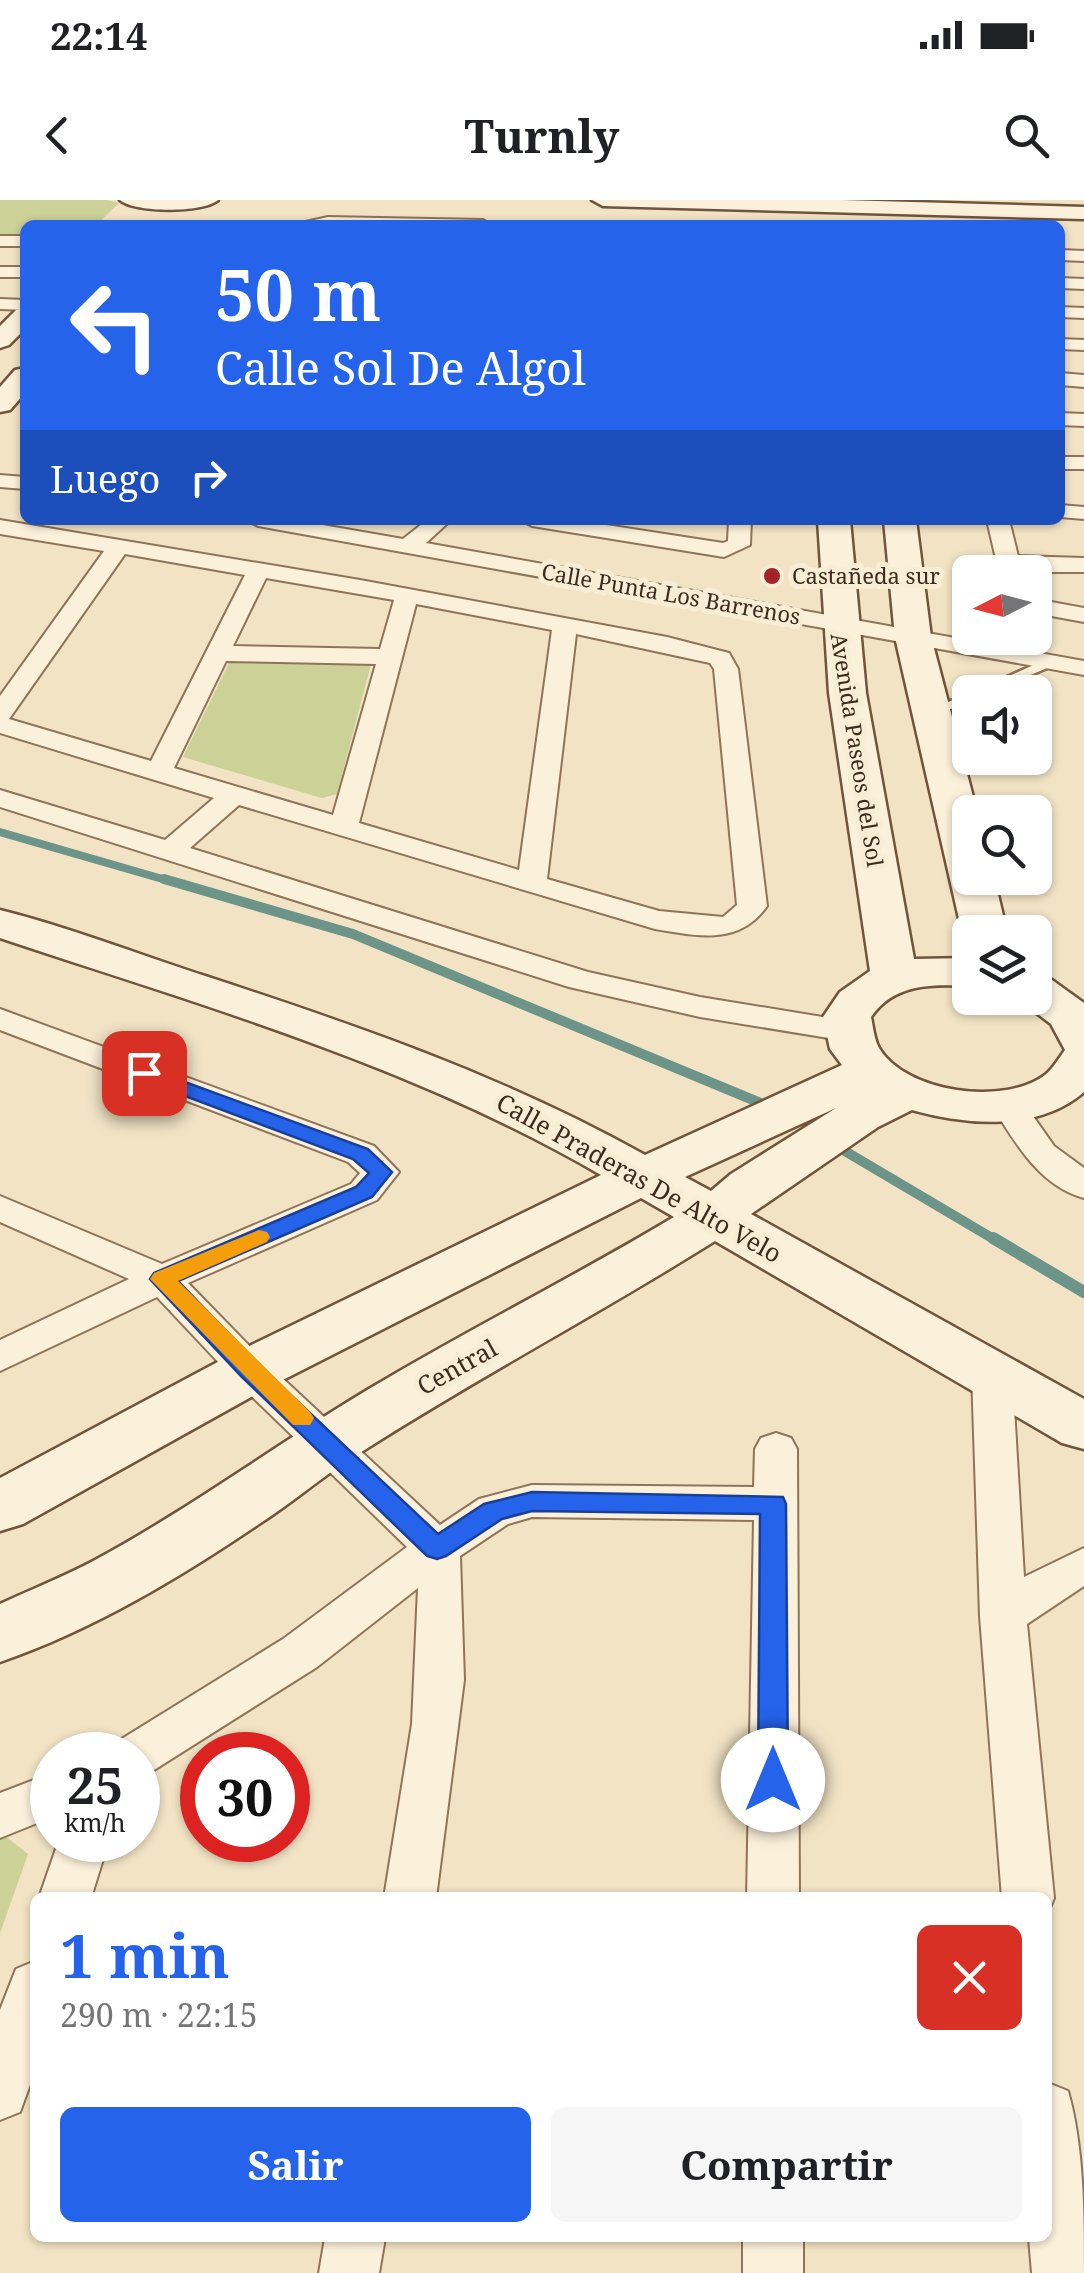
<!DOCTYPE html>
<html lang="es">
<meta charset="utf-8">
<style>
body{margin:0;font-family:"Noto Serif",serif;background:#f6f6f6;color:#202124;height:100vh;display:flex;flex-direction:column;font-size:38px;white-space:nowrap}
*{box-sizing:border-box;margin:0}
p{font-size:32px;color:#757577}
.icon{flex:none;width:55px;height:55px;fill:none;stroke:currentColor;stroke-width:2;stroke-linecap:round;stroke-linejoin:round}
.map{position:relative;flex:1;overflow:hidden}
.panel{position:absolute;left:30px;top:1692px;width:1022px;height:350px;display:flex;flex-direction:column;background:#fff;border-radius:15px;box-shadow:0 2px 8px #0004}
.panel>*{flex:none}
.top-card{position:absolute;left:20px;top:20px;width:1045px;height:305px;border-radius:15px;box-shadow:0 2px 8px #0004;background:#2563eb;color:#fff;overflow:hidden}
.needle{width:65px;rotate:264deg}
.tools{position:absolute;left:952px;top:355px;display:grid;gap:20px}
.tools a{display:grid;place-items:center;width:100px;height:100px;border-radius:15px;background:#fff;box-shadow:0 2px 8px #0004;font-size:50px}
.speed{position:absolute;left:30px;top:1532px;display:flex;gap:20px;font-size:50px;font-weight:700;text-align:center}
.speed>*{display:grid;place-content:center;width:130px;height:130px;border-radius:50%;background:#fff;box-shadow:0 2px 8px #0004;line-height:1}
.speed small{font-size:25px;font-weight:400}
.speed .limit{border:15px solid #d22;background:#fff;color:#111}
.pin{position:absolute;display:grid;place-items:center;width:85px;height:85px;color:#fff;margin:-42px;border-radius:20px;box-shadow:0 5px 15px #0006}
.me{position:absolute;width:110px;margin:-55px;rotate:0deg;stroke-linejoin:round;filter:drop-shadow(0 0 8px #0008)}
.turn{display:flex;align-items:center;gap:35px;height:210px;padding:0 30px;font-size:45px}
.turn .icon{width:130px;height:130px;stroke-width:2.5}
.turn b{display:block;font-size:70px;line-height:85px}
.then{display:flex;align-items:center;height:95px;padding:0 30px;background:#0003;gap:20px;font-size:38px}
.round{display:grid;place-items:center;flex:none;width:105px;height:105px;border-radius:15px;background:#f6f6f6}
.summary{display:flex;align-items:center;justify-content:space-between;height:170px;padding:0 30px}
h1{font-size:60px;font-weight:700;line-height:75px;color:#2563eb}
.button{display:flex;gap:20px;margin-top:auto;padding:20px 30px}
.button a{flex:1;height:115px;border-radius:15px;background:#2563eb;color:#fff;font-size:40px;font-weight:700;line-height:115px;text-align:center}
.button a+a{background:#f6f6f6;color:#202124}
.status{display:flex;justify-content:space-between;align-items:center;height:70px;padding:0 50px;background:#fff;direction:ltr}
.status svg{height:28px;fill:currentColor}
header{display:flex;justify-content:space-between;align-items:center;height:130px;padding:0 30px;background:#fff;font-size:45px;font-weight:700}
.map>svg:first-child{display:block}
.green{fill:#ccd197}
.lines{fill:none;stroke-linecap:round;stroke-linejoin:round}
.stream-far2{stroke:#6c9489;stroke-width:8}
.stream-far1{stroke:#6c9489;stroke-width:10}
.stream{stroke:#6c9489;stroke-width:12}
.lane-casing{stroke:#8e7459;stroke-width:5}
.street-casing{stroke:#8e7459;stroke-width:4}
.secondary-casing{stroke:#70553c;stroke-width:5}
.lane{fill:#fbf0d9;fill-rule:evenodd}
.street{fill:#fbf0d9;fill-rule:evenodd}
.secondary{fill:#fbf0d9;fill-rule:evenodd}
.route{fill:#2563eb;stroke:#184099;stroke-width:2.5}
.slow{fill:#f59e0b}
.poi-dot{fill:#a22428;stroke:#f8edd5;stroke-width:4}
.labels{text-anchor:middle;stroke-width:10;stroke-linejoin:round;paint-order:stroke}
.far-poi-label{font-size:22px;fill:#3d2c1e;stroke:#f8edd5;text-anchor:start}
.far-street-label{font-size:22px;fill:#3d2c1e;stroke:#f8edd5}
.street-label{font-size:25px;fill:#3d2c1e;stroke:#f8edd5}
</style>
<div class="status"><b>22:14</b><svg viewBox="0 0 49 12"><path d="M0 12V9h3v3zM5 12V6h3v6zM10 12V3h3v9zM15 12V0h3v12zM26 1h20v11H26zM47 4h2v5h-2z"/></svg></div>
<header><svg class="icon" aria-label="back" viewBox="0 0 24 24"><path d="M15 5l-7 7 7 7"/></svg>Turnly<svg class="icon" aria-label="search" viewBox="0 0 24 24"><circle cx="10" cy="10" r="6"/><path d="M15 15l6 6"/></svg></header>
<div class="map">
<svg width="1084" height="2073" viewBox="0 0 1084 2073">
<rect width="100%" height="100%" fill="#f1e3c4"/>
<g class="green">
<path d="M0 0H106L119 3 96 25H25V36H0Z"/>
<path d="M230 461 371 464 337 594 322 598 183 557Z"/>
<path d="M0 1632 28 1654 0 1733Z"/>
</g>
<g class="lines">
<path class="stream-far2" d="M0 632 173 682"/>
<g class="stream-far1">
<path d="M164 679 353 734 770 907"/>
<path d="M833 944 997 1041"/>
</g>
<path class="stream" d="M993 1038 1084 1092"/>
<defs>
<g id="lane">
<path d="M1049 458 1056 462 1054 465 991 492H974Z"/>
<path d="M970 493V502L931 516 924 512Z"/>
</g>
<g id="street">
<path d="M328 17 483 20 491 25H292Z"/>
<rect x="0" y="36" width="25" height="10"/>
<path d="M1060 50 1084 51V61L1060 60Z"/>
<rect x="0" y="67" width="25" height="10"/>
<path d="M1060 78 1084 79V89L1060 88Z"/>
<path d="M0 99 25 100V110L0 109Z"/>
<path d="M1060 107 1084 108V118L1060 117Z"/>
<path d="M1060 139 1084 140V150L1060 149Z"/>
<path d="M1060 173 1084 175V187L1060 185Z"/>
<path d="M1060 213 1084 214V226L1060 225Z"/>
<rect x="1060" y="257" width="24" height="12"/>
<path d="M0 275 25 277V289L0 287Z"/>
<path d="M1060 305 1084 307V319L1060 317Z"/>
<path d="M0 320 360 380 667 437 729 453 738 469 767 706C739 746 697 736 655 729L239 605 190 648 588 772 700 797 847 821 859 824 863 831 859 838 847 841 700 817 569 787 0 607V590L165 640 214 598 0 533V496L104 351 0 334ZM125 354 245 375 151 561 9 519ZM266 378 394 400 380 449 233 446ZM416 404 552 430 519 670 359 623ZM576 434 710 463 714 469 737 705 723 717 659 711 547 679ZM226 461 376 464 333 615 174 568Z"/>
<path d="M247 320H294L403 339 427 320H451L426 343 1084 461V475L258 326Z"/>
<path d="M521 320H574L723 343 728 341 729 320H751L750 345 724 357 532 326Z"/>
<path d="M987 320H1009L1018 356 1084 358V372H999Z"/>
<path d="M1035 399 1084 408V422L1035 413Z"/>
<path d="M0 809 374 946 399 972 377 1000 188 1083 264 1161 440 1325 479 1299 532 1285 754 1287 755 1249 761 1238 776 1233 791 1238 797 1249 799 1698H747L754 1320 532 1317 508 1324 460 1356 464 1480 436 1698H384L412 1524 418 1388 317 1467 154 1570 138 1576V1555H112L120 1540 283 1439 407 1347 236 1181 157 1097 0 1171V1140L129 1079 0 1022V996L162 1064 351 984 360 973 348 962 0 830Z"/>
<path d="M1009 896 1021 899 1054 946 1084 968V998C1039 986 1015 942 992 906L997 899Z"/>
<path d="M992 1159 1006 1163 1012 1173 1024 1377 1084 1348V1386L1027 1424 1054 1698 1048 1713V1698H1002L980 1416 972 1173 978 1163Z"/>
<path d="M52 1573V1617L0 1638V1593Z"/>
<path d="M59 1640H109L91 1698H39Z"/>
<path d="M35 1761V1871L20 1912 0 1920V1810L16 1769Z"/>
<path d="M1048 1883 1068 1891C1084 1946 1084 2015 1084 2073H1032L1029 2038H1048Z"/>
<path d="M325 2038H385L379 2073H319Z"/>
<rect x="743" y="2038" width="60" height="35"/>
</g>
<g id="secondary">
<path d="M120 0H218C203 13 135 13 120 0Z"/>
<path d="M592 0H841L1084 7V19L603 6Z"/>
<path d="M25 108V129L9 145 0 148V126L16 110Z"/>
<path d="M25 168V193L10 210 0 212V187L15 170Z"/>
<path d="M818 320H850L866 493 914 759 970 758V786C933 784 894 783 871 817 873 826 874 839 879 848 906 893 1004 906 1045 875 1053 869 1059 858 1065 850L1051 824 1017 798H1035V776L1052 780 1084 803V892C1038 932 966 925 912 910L878 927 751 1014 1084 1199V1249L1062 1243 715 1041C597 1115 473 1180 355 1256 323 1276 294 1301 262 1322 181 1377 93 1430 0 1462V1404C32 1389 66 1376 97 1359 191 1308 277 1244 369 1189 469 1129 574 1077 674 1017L641 998 271 1186 23 1324 0 1331V1278L229 1156 601 975C414 866 204 806 0 738V710C68 727 135 753 202 775 355 825 504 876 645 955L842 865 830 849 823 817 840 792 870 771 829 493ZM836 908 731 974 711 991 685 977Z"/>
<path d="M884 320H916L931 437 977 612H970V678H994L1007 732H970V742L962 732 895 437Z"/>
</g>
</defs>
<use href="#lane" class="lane-casing"/>
<use href="#street" class="street-casing"/>
<use href="#secondary" class="secondary-casing"/>
<use href="#lane" class="lane"/>
<use href="#street" class="street"/>
<use href="#secondary" class="secondary"/>
</g>
<path class="route" d="M144 867 368 949 392 972 372 997 178 1081 259 1165 438 1334 484 1304 532 1292 783 1297 786 1304 788 1580 784 1589 773 1593 763 1589 758 1580 760 1314 532 1311 502 1319 446 1356 437 1359 427 1356 242 1177 150 1079 154 1073 356 987 369 973 353 959 137 878 134 873Z"/>
<path class="slow" d="M259 1030 267 1032 270 1037 267 1042 178 1081 310 1212 314 1218 310 1225H293L150 1079 154 1073Z"/>
<circle class="poi-dot" cx="772" cy="376" r="10"/>
<g class="labels">
<g class="far-poi-label">
<text x="792" y="384">Castañeda sur</text>
</g>
<g class="far-street-label">
<text transform="translate(671 394) rotate(10)" y="8">Calle Punta Los Barrenos</text>
<text transform="translate(857 550) rotate(81)" y="8">Avenida Paseos del Sol</text>
</g>
<g class="street-label">
<text transform="translate(639 978) rotate(29)" y="9">Calle Praderas De Alto Velo</text>
<text transform="translate(457 1167) rotate(-29)" y="9">Central</text>
</g>
</g>
</svg>
<div class="tools">
<a><svg class="needle" viewBox="-14 -14 28 28"><path d="M0-13l5 13h-10z" fill="#e53935"/><path d="M0 13l5-13h-10z" fill="#757577"/></svg></a>
<a><svg class="icon" aria-label="sound" viewBox="0 0 24 24"><path d="M4 9h4l5-4v14l-5-4H4zM17 9q2 3 0 6"/></svg></a>
<a><svg class="icon" aria-label="search" viewBox="0 0 24 24"><circle cx="10" cy="10" r="6"/><path d="M15 15l6 6"/></svg></a>
<a><svg class="icon" aria-label="layers" viewBox="0 0 24 24"><path d="M12 4l9 5-9 5-9-5zM3 14l9 5 9-5"/></svg></a>
</div>
<div class="speed"><div>25<small>km/h</small></div><div class="limit">30</div></div>
<div class="pin" style="left:144px;top:873px;background:#d93025"><svg class="icon" aria-label="arrive" viewBox="0 0 24 24"><path d="M6 21V4h12l-3 4 3 4H6"/></svg></div>
<svg class="me" style="left:773px;top:1580px" viewBox="-20 -20 40 40"><circle r="19" fill="#fff"/><path d="M0-13L10 11 0 6-10 11z" fill="#2563eb"/></svg>
<div class="top-card">
<div class="turn"><svg class="icon" aria-label="left" viewBox="0 0 24 24"><path d="M17 20v-9H6M10 6l-5 5 5 5"/></svg><div><b>50 m</b>Calle Sol De Algol</div></div>
<div class="then">Luego<svg class="icon" aria-label="right" viewBox="0 0 24 24"><path d="M7 20v-9h11M14 6l5 5-5 5"/></svg></div>
</div>
<section class="panel">
<div class="summary"><div><h1>1 min</h1><p>290 m · 22:15</p></div><a class="round" style="background:#d93025;color:#fff"><svg class="icon" aria-label="close" viewBox="0 0 24 24"><path d="M6 6l12 12M18 6L6 18"/></svg></a></div>
<div class="button"><a>Salir</a><a>Compartir</a></div>
</section>
</div>
